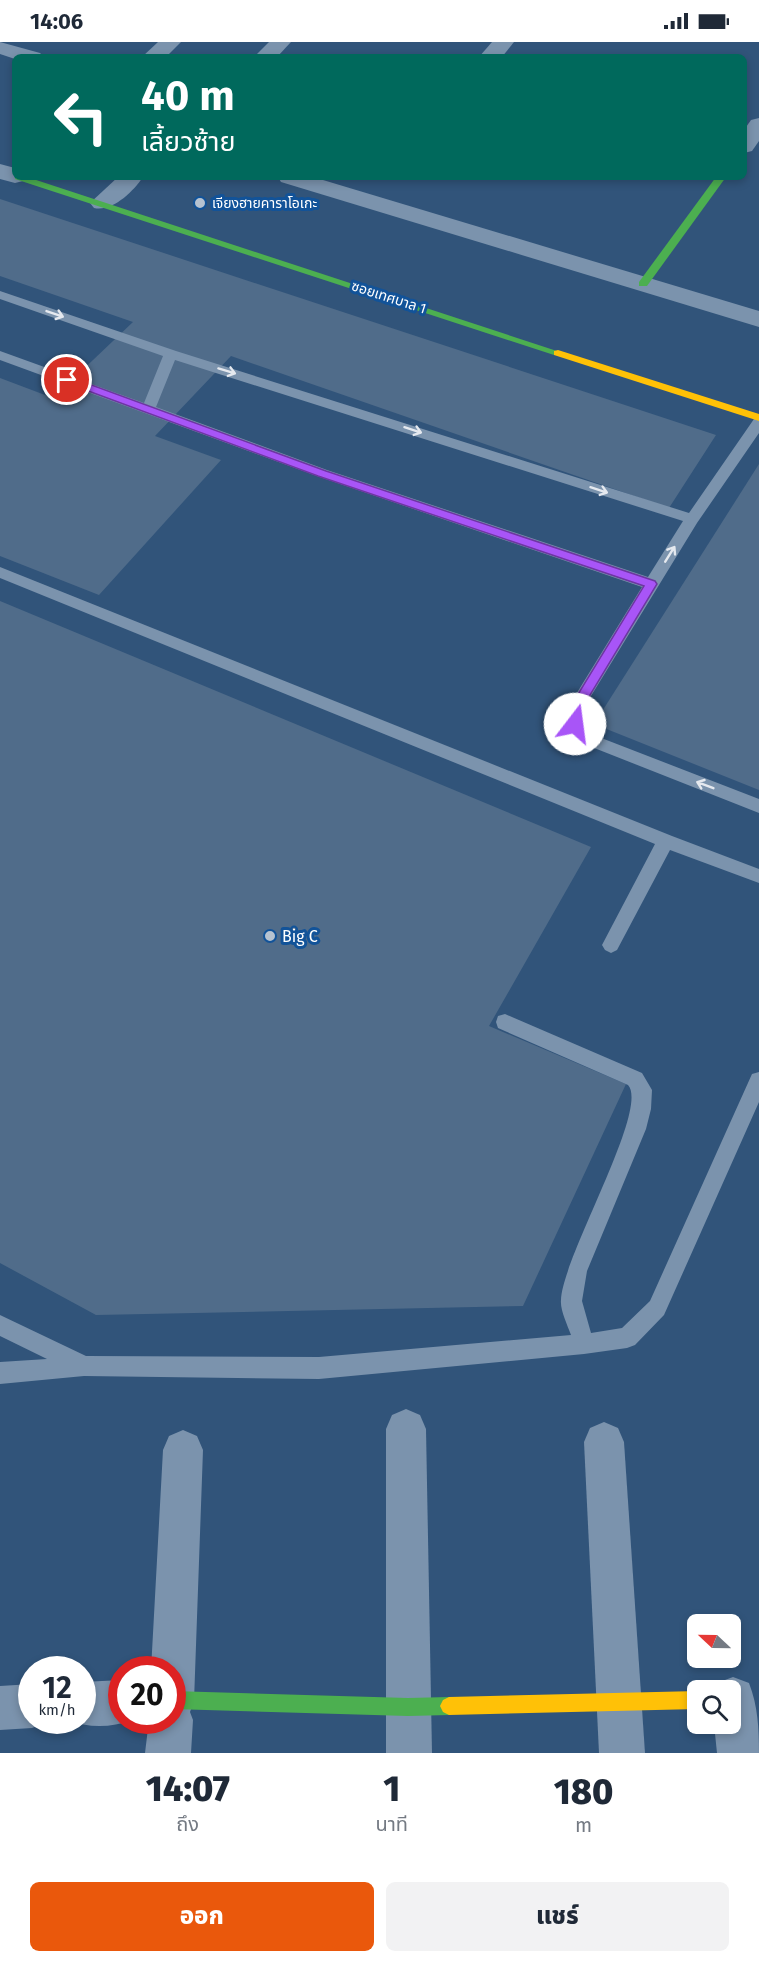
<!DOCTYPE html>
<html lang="th">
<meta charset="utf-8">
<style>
body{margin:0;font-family:"Fira Sans","Noto Sans Thai",sans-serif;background:#f2f2f3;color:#1f2937;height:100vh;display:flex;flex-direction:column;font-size:22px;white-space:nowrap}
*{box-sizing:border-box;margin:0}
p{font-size:20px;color:#747a83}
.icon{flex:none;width:33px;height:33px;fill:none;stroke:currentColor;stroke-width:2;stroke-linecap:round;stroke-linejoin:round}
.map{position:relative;height:1711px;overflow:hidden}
.side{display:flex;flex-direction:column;background:#fff;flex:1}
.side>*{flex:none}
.banner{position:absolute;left:12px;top:12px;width:735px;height:126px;border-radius:9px;box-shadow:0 3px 9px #0003;background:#00695c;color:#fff;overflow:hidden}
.needle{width:39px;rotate:292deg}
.tools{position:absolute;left:687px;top:1572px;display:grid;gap:12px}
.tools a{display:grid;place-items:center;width:54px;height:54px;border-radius:9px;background:#fff;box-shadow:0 3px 9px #0003;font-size:30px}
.speed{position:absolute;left:18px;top:1614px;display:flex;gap:12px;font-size:30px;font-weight:700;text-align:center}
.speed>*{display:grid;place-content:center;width:78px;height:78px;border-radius:50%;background:#fff;box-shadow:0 3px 9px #0003;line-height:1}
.speed small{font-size:15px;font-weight:400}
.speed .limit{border:9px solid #d22;background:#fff;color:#111}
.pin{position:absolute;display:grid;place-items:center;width:51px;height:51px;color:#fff;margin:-26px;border:3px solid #fff;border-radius:50%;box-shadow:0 2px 6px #0007}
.me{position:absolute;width:66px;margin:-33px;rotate:15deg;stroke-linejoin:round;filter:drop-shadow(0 0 4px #0008)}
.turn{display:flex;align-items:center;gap:21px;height:126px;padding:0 30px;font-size:27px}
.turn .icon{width:78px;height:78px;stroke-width:2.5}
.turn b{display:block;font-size:42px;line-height:51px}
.eta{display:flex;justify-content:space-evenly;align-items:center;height:102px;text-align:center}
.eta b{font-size:36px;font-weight:800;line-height:42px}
.action{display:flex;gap:12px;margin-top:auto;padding:12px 30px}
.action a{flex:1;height:69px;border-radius:9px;background:#ea580c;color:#fff;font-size:24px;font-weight:800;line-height:69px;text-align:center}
.action a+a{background:#f2f2f3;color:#1f2937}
.status{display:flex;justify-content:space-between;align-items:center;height:42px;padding:0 30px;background:#fff;direction:ltr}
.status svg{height:16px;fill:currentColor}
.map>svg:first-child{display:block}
.building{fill:#506c8a}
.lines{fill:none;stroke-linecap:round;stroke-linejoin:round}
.lane{fill:#7b93ad;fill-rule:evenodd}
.street{fill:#7b93ad;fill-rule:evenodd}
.fast{fill:#4caf50;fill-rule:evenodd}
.slow{fill:#ffc107;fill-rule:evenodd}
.oneway{stroke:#e5e9ef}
.route{fill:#a855f7;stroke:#6d37a1;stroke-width:1.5}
.poi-dot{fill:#b7c3d0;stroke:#125399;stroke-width:2}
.labels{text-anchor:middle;stroke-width:6;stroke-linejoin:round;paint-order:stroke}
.far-poi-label{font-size:14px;fill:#fff;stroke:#125399;text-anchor:start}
.far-street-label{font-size:14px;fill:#fff;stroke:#125399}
.poi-label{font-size:16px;fill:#fff;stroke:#125399;text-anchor:start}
</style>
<div class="status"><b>14:06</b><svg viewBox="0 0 49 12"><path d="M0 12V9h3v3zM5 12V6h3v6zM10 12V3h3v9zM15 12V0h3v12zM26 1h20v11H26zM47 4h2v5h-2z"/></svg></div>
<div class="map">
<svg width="759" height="1711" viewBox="0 0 759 1711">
<rect width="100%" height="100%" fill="#31547a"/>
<g class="building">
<path d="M0 157 716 393 669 466 231 314 155 394 221 418 99 553 0 514V336L53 356 133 280 0 234Z"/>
<path d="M759 422V748L594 682Z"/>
<path d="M0 559 591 805 489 984 626 1042 523 1264 96 1273 0 1221Z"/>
</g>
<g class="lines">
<g class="lane">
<path d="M0 249 176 309 689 471 754 377 759 375V391L697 481 583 667V681L591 692 759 757V771L579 700 567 682V667L642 545 317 434 0 318V309L144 361 163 314 0 257ZM175 318 683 479 648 535 327 428 156 365Z"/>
<path d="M0 525 672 794 759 827V841L670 808 617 908 611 911 605 908 602 903 655 802 0 536Z"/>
<path d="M505 972 642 1031 652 1048 651 1067 646 1087 587 1229 582 1259 591 1291 622 1286 650 1259 752 1032 759 1030V1060L664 1273 635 1303 627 1306 584 1312 319 1337 84 1334 0 1342V1320L47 1317 0 1294V1273L86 1314 319 1315 571 1293C567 1282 560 1268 561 1258 562 1216 650 1067 628 1043L498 986 496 980 498 974Z"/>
</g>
<g class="street">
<path d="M0 0 40 11 44 15 15 17 0 12Z"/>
<path d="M158 0H181L166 15H142Z"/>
<path d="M269 0H291L277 15H254Z"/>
<path d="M492 0H514L502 15H479Z"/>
<path d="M759 76V99L752 109 744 111V88L751 78Z"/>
<path d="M0 122 15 126V135H26L23 139 15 141 0 137Z"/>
<path d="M118 135H143C133 150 112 170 94 166L90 161Z"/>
<path d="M278 135H313L759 269V285L281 140Z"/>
<path d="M406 1367 420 1373 426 1387 432 1711H386V1387L392 1373Z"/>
<path d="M604 1380 618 1386 624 1400 645 1711H599L584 1400 590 1386Z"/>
<path d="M183 1388 197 1394 203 1408 194 1659 190 1670 193 1678 191 1711H145L149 1678H172V1628H151L163 1408 169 1394Z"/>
<path d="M733 1635 749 1641C758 1664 759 1687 759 1711H717L714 1682H730V1648H714L717 1641Z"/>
<path d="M122 1638V1678H131C112 1686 87 1686 68 1678H82V1640Z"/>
<path d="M32 1642V1678L48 1680 32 1686 0 1688V1644Z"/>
</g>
<g class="fast">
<path d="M15 133V135H27L563 311 562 313H554L15 137Z"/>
<path d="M716 135H726L647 244H639V240Z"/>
<path d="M172 1649 408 1656 449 1655 455 1658 458 1664 455 1670 449 1673 408 1674 172 1667Z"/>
</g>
<g class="slow">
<path d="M558 308 759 372V379L554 313V309Z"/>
<path d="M698 1649V1667L449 1673 443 1670 440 1664 443 1658 449 1655Z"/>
</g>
</g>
<defs><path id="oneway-shaft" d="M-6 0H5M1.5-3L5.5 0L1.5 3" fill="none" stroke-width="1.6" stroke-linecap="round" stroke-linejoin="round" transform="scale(1.5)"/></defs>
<g class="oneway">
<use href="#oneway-shaft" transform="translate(55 272) rotate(19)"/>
<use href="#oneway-shaft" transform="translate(227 329) rotate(17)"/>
<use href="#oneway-shaft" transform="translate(413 388) rotate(18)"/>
<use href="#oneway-shaft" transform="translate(599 448) rotate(18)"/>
<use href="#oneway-shaft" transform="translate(670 512) rotate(-58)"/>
<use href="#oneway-shaft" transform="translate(705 743) rotate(-159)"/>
</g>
<path class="route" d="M67 334 326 429 655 539 657 542 581 668 580 686H571L569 667 644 544 318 434 64 340 62 338Z"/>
<g class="poi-dot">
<circle cx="200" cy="161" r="6"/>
<circle cx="270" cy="894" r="6"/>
</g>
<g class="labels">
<g class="far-poi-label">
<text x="212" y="166">เจียงฮายคาราโอเกะ</text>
</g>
<g class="far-street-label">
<text transform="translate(389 255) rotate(18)" y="5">ซอยเทศบาล 1</text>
</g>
<g class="poi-label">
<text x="282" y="900">Big C</text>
</g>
</g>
</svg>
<div class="tools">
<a><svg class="needle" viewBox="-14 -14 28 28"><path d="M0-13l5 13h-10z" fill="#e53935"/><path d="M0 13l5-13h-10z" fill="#747a83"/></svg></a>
<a><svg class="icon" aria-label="search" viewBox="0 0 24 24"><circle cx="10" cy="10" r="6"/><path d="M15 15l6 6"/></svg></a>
</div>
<div class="speed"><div>12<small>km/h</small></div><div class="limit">20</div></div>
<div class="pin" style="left:67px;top:338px;background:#d93025"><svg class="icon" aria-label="arrive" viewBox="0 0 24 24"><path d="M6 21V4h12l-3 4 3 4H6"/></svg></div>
<svg class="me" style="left:575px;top:682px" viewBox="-20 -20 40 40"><circle r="19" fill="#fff"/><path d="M0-13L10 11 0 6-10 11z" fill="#a855f7"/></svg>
<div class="banner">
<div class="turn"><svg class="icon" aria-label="left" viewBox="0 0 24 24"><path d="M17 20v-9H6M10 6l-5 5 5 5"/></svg><div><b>40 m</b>เลี้ยวซ้าย</div></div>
</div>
</div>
<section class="side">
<div class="eta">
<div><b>14:07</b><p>ถึง</p></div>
<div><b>1</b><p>นาที</p></div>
<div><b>180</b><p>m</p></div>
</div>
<div class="action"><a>ออก</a><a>แชร์</a></div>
</section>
